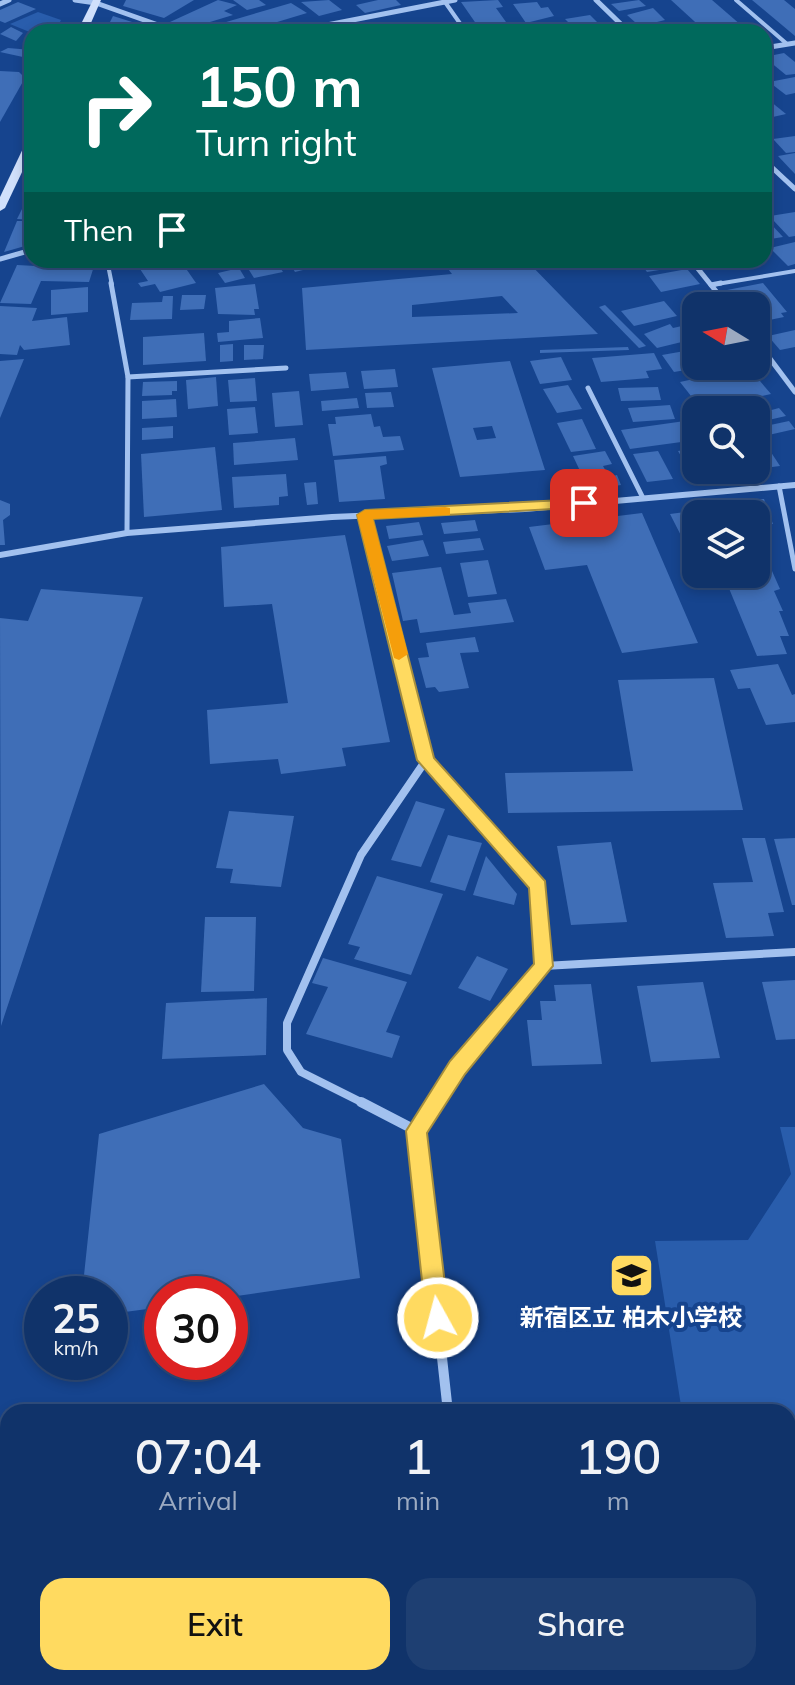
<!DOCTYPE html>
<meta charset="utf-8">
<style>
body{margin:0;font-family:Mulish,"Noto Sans JP",sans-serif;background:#1e3f72;color:#f1f3f6;height:100vh;display:flex;flex-direction:column;font-size:30px;white-space:nowrap}
*{box-sizing:border-box;margin:0}
p{font-size:26px;color:#9caac1}
.icon{flex:none;width:44px;height:44px;fill:none;stroke:currentColor;stroke-width:2;stroke-linecap:round;stroke-linejoin:round}
.map{position:relative;flex:1;overflow:hidden}
.sheet{position:absolute;left:0px;top:1404px;width:796px;height:282px;display:flex;flex-direction:column;background:#10336a;border-radius:24px 24px 0 0;box-shadow:0 4px 12px #0003,0 0 0 2px #304e7e}
.sheet>*{flex:none}
.hud{position:absolute;left:24px;top:24px;width:748px;height:244px;border-radius:24px;box-shadow:0 4px 12px #0003,0 0 0 2px #304e7e;background:#00695c;color:#fff;overflow:hidden}
.needle{width:52px;rotate:280deg}
.fabs{position:absolute;left:682px;top:292px;display:grid;gap:16px}
.fabs a{display:grid;place-items:center;width:88px;height:88px;border-radius:16px;background:#10336a;box-shadow:0 4px 12px #0003,0 0 0 2px #304e7e;font-size:40px}
.speed{position:absolute;left:24px;top:1276px;display:flex;gap:16px;font-size:40px;font-weight:700;text-align:center}
.speed>*{display:grid;place-content:center;width:104px;height:104px;border-radius:50%;background:#10336a;box-shadow:0 4px 12px #0003,0 0 0 2px #304e7e;line-height:1}
.speed small{font-size:20px;font-weight:400}
.speed .limit{border:12px solid #d22;background:#fff;color:#111}
.pin{position:absolute;display:grid;place-items:center;width:68px;height:68px;color:#fff;margin:-34px;border-radius:16px;box-shadow:0 4px 12px #0006}
.me{position:absolute;width:88px;margin:-44px;rotate:353deg;stroke-linejoin:round;filter:drop-shadow(0 0 6px #0008)}
.turn{display:flex;align-items:center;gap:28px;height:168px;padding:0 40px;font-size:36px}
.turn .icon{width:104px;height:104px;stroke-width:2.5}
.turn b{display:block;font-size:56px;line-height:68px}
.then{display:flex;align-items:center;height:76px;padding:0 40px;background:#0003;gap:16px;font-size:30px}
.eta{display:flex;justify-content:space-evenly;align-items:center;height:136px;text-align:center}
.eta b{font-size:48px;font-weight:600;line-height:56px}
.button{display:flex;gap:16px;margin-top:auto;padding:16px 40px}
.button a{flex:1;height:92px;border-radius:24px;background:#ffda60;color:#111;font-size:32px;font-weight:600;line-height:92px;text-align:center}
.button a+a{background:#1e3f72;color:#f1f3f6}
.map>svg:first-child{display:block}
.green{fill:#295dac}
.building{fill:#3f6eb7;fill-rule:evenodd}
.lines{fill:none;stroke-linecap:round;stroke-linejoin:round}
.service-far1{stroke:#a2c1ef;stroke-width:4}
.service{stroke:#a2c1ef;stroke-width:5}
.minor-far3{stroke:#a2c1ef;stroke-width:5}
.minor-far2{stroke:#a2c1ef;stroke-width:6}
.minor-far1{stroke:#a2c1ef;stroke-width:8}
.minor{stroke:#a2c1ef;stroke-width:10}
.secondary{fill:#d0e0fb;fill-rule:evenodd}
.route{fill:#ffda60;stroke:#a68e3e;stroke-width:2}
.slow{fill:#f59e0b}
.labels{text-anchor:middle;stroke-width:8;stroke-linejoin:round;paint-order:stroke}
.near-poi-label{font-size:24px;font-weight:bold;fill:#fff;stroke:#16448e}
</style>
<div class="map">
<svg width="795" height="1685" viewBox="0 0 795 1685">
<rect width="100%" height="100%" fill="#16448e"/>
<g class="green">
<path d="M38 12 61 20 55 32 32 33 10 24Z"/>
<path d="M780 1127H795V1572H788V1412H682L655 1241 748 1240 791 1174Z"/>
</g>
<g class="building">
<path d="M126 0H194L164 18 123 6Z"/>
<path d="M218 0 237 5 224 11 233 15 187 29 170 22Z"/>
<path d="M233 0H259L266 5 247 10Z"/>
<path d="M329 0 342 10 319 16 301 2Z"/>
<path d="M378 0H396L401 5 365 13 356 5Z"/>
<path d="M498 0 503 7 496 8 506 22 477 25 461 2Z"/>
<path d="M639 0 646 6 619 11 611 4Z"/>
<path d="M671 0H712L749 32H706Z"/>
<path d="M752 0H784L795 9V36Z"/>
<path d="M18 2 36 9 5 23 0 21V10Z"/>
<path d="M537 2 541 8 548 7 554 16 526 23 513 4Z"/>
<path d="M291 3 307 13 244 32 199 30Z"/>
<path d="M653 8 665 20 645 25 636 23 627 15Z"/>
<path d="M590 15 601 26 576 30 565 19Z"/>
<path d="M113 16 148 27 135 32H105Z"/>
<path d="M554 22 560 32H531L526 25Z"/>
<path d="M512 24 517 32H489L485 27Z"/>
<path d="M11 27 23 33 16 41 0 34Z"/>
<path d="M8 48 32 50V59L0 52Z"/>
<path d="M784 53 795 62V74L786 75 764 57Z"/>
<path d="M0 71 19 72 25 78 0 122Z"/>
<path d="M795 77V93L786 95 769 82Z"/>
<path d="M770 101 786 114 764 119V103Z"/>
<path d="M795 136V152L786 153 773 139Z"/>
<path d="M795 153V174L778 156Z"/>
<path d="M26 201H32V220L17 219Z"/>
<path d="M795 212V236L789 237 773 220 764 217Z"/>
<path d="M17 221H32V244L4 252Z"/>
<path d="M770 223 783 237 764 240V224Z"/>
<path d="M795 242V264L788 266 770 248Z"/>
<path d="M40 260H96L89 282 41 281 31 304 0 303 17 265 36 266Z"/>
<path d="M134 260H180L196 283 160 292 155 284 141 287 138 283 148 281Z"/>
<path d="M343 260 295 272 288 261 292 260Z"/>
<path d="M441 260H526L598 334 306 350 302 288 452 274ZM502 296 518 313 412 317V305Z"/>
<path d="M638 260H679L684 266 647 272Z"/>
<path d="M278 264 283 272 254 278 249 270Z"/>
<path d="M239 268 245 278 225 283 218 273Z"/>
<path d="M687 269 700 284 661 292 649 276Z"/>
<path d="M763 283 787 312 781 313 784 317 759 322 756 306H746L727 290Z"/>
<path d="M255 284 259 309H254L255 315 218 314 215 288Z"/>
<path d="M88 287V312L51 315V290Z"/>
<path d="M706 293 718 306 694 308 685 298Z"/>
<path d="M182 295H206L204 309 180 310Z"/>
<path d="M163 296H173L172 319 130 320 132 303 162 302Z"/>
<path d="M664 301 677 316 634 326 621 311Z"/>
<path d="M605 305 646 346 639 348 599 307Z"/>
<path d="M0 306 37 308 32 321 67 317 70 345 24 350 20 345 17 355 0 354Z"/>
<path d="M260 318 263 338 218 342 217 333 229 332V321Z"/>
<path d="M670 324 673 328 682 326 694 339 657 348 644 334Z"/>
<path d="M795 330V347L780 350 768 336Z"/>
<path d="M204 333 206 361 143 365V337Z"/>
<path d="M233 344V361L220 362V345Z"/>
<path d="M244 345H264L263 359 244 360Z"/>
<path d="M628 347 629 350 540 353V350Z"/>
<path d="M696 349V366L704 367 674 372 662 355Z"/>
<path d="M654 353 662 369 646 371 649 378 601 382 592 358Z"/>
<path d="M561 357 572 380 540 384 530 361Z"/>
<path d="M24 359 0 418V361Z"/>
<path d="M510 361 545 470 460 477 432 368ZM492 426 496 438 477 440 473 428Z"/>
<path d="M748 367 771 394 702 410 680 382Z"/>
<path d="M395 369 398 387 364 389 361 371Z"/>
<path d="M346 372 349 388 311 391 309 374Z"/>
<path d="M216 377 218 406 188 409 186 380Z"/>
<path d="M255 378 257 401 230 402 228 380Z"/>
<path d="M177 381V391H172V395L142 396 143 382Z"/>
<path d="M568 385 582 409 557 413 543 389Z"/>
<path d="M658 387 661 400 621 401 618 388Z"/>
<path d="M299 391 303 425 275 427 272 393Z"/>
<path d="M391 392 394 407 367 408 365 393Z"/>
<path d="M357 398 359 408 322 411 321 401Z"/>
<path d="M176 399 177 417 142 419V401Z"/>
<path d="M670 405 675 419 633 422 628 408Z"/>
<path d="M255 407 258 433 229 435 227 409Z"/>
<path d="M779 408 786 416 756 423V414Z"/>
<path d="M371 414 374 427 380 426 383 437 400 436 404 450 333 456 328 424H336L335 417Z"/>
<path d="M582 419 596 449 571 452 557 423Z"/>
<path d="M692 420 696 440 630 449 621 430Z"/>
<path d="M789 421 795 429 760 437 756 432V428Z"/>
<path d="M173 426V438L142 440V428Z"/>
<path d="M295 438 298 460 234 465 233 443Z"/>
<path d="M763 440 780 466 756 469V441Z"/>
<path d="M215 447 222 510 144 517 141 454Z"/>
<path d="M696 448V470H716L720 476 695 480 678 451Z"/>
<path d="M605 451 612 464 603 466 609 477 617 475 621 485 589 490 573 456Z"/>
<path d="M658 451 673 479 647 482 633 454Z"/>
<path d="M386 456 387 464 380 466 385 499 339 502 334 460Z"/>
<path d="M286 474 288 496 279 497V505L234 508 232 477Z"/>
<path d="M316 482 318 504 307 505 304 483Z"/>
<path d="M764 499 773 524 756 525V514H730L726 501Z"/>
<path d="M0 500 10 504V515L3 520 5 545H0Z"/>
<path d="M708 509 711 514H696V565L670 514Z"/>
<path d="M642 513 698 643 622 653 587 565 545 570 529 527Z"/>
<path d="M475 520 478 531 444 534 441 523Z"/>
<path d="M419 522 423 535 389 539 386 526Z"/>
<path d="M345 535 390 742 342 748 346 766 281 774 278 759 210 764 207 710 288 703 272 604 224 607 221 547Z"/>
<path d="M480 538 484 550 446 554 443 542Z"/>
<path d="M423 540 429 556 392 561 387 546Z"/>
<path d="M488 560 497 594 468 597 460 563Z"/>
<path d="M441 567 454 615 471 613 468 603 506 599 514 622 420 633 417 619 403 621 392 573Z"/>
<path d="M772 571 780 589 774 591 783 611H779L789 636H780L787 654 757 656 728 586 717 587 712 577Z"/>
<path d="M41 589 143 597 1 1026 0 618 28 621Z"/>
<path d="M475 637 479 652 460 653 469 688 439 692 435 687 426 688 418 658 429 657 426 643Z"/>
<path d="M778 664 792 695 795 694V722L766 725 750 688 738 689 730 670Z"/>
<path d="M714 678 743 810 508 813 505 773 633 771 618 680Z"/>
<path d="M416 801 445 809 421 867 391 860Z"/>
<path d="M229 811 294 816 281 887 230 883 233 869 216 868Z"/>
<path d="M448 835 482 843 465 891 430 882Z"/>
<path d="M742 838H765L784 912 768 913 774 936 726 938 713 883 753 882Z"/>
<path d="M795 838V905H792L774 839Z"/>
<path d="M611 842 627 922 571 925 557 846Z"/>
<path d="M486 856 517 894 514 905 473 895Z"/>
<path d="M377 876 443 894 411 975 354 959 360 947 348 944Z"/>
<path d="M205 917H256L254 991 201 992Z"/>
<path d="M477 956 508 969 490 1001 458 988Z"/>
<path d="M323 958 407 982 386 1032 400 1036 392 1058 306 1034 328 987 312 983Z"/>
<path d="M795 980V1039L776 1040 762 982Z"/>
<path d="M703 982 720 1058 651 1062 637 986Z"/>
<path d="M591 984 602 1064 532 1066 527 1020H542L540 1001H556L554 985Z"/>
<path d="M267 998 266 1055 162 1059 166 1003Z"/>
<path d="M264 1084 303 1128 341 1139 360 1278 230 1297V1294H162V1307L110 1314V1294H82L99 1134Z"/>
<rect x="173" y="1678" width="54" height="7"/>
<path d="M273 1678H406L407 1685H273Z"/>
</g>
<g class="lines">
<g class="service-far1">
<path d="M736 0 787 44"/>
<path d="M445 2 466 32"/>
<path d="M107 260 112 285"/>
<path d="M711 285 795 271"/>
</g>
<g class="service">
<path d="M111 283 128 377 127 533"/>
<path d="M721 283 711 285 728 306"/>
<path d="M756 340 795 392"/>
<path d="M128 377 286 368"/>
<path d="M588 388 643 498"/>
<path d="M779 486 795 569"/>
</g>
<g class="minor-far3">
<path d="M75 0 96 3 178 32"/>
<path d="M596 0 629 32"/>
<path d="M0 4 9 0"/>
<path d="M291 32 455 0"/>
<path d="M764 48 795 43"/>
<path d="M764 160 795 189"/>
<path d="M0 259 32 250"/>
<path d="M691 260 711 285"/>
</g>
<g class="minor-far2">
<path d="M365 515 398 646"/>
<path d="M0 555 127 533 332 517 525 509 795 485"/>
</g>
<g class="minor-far1">
<path d="M426 760 538 886 544 966"/>
<path d="M365 1104 301 1072 287 1050V1023L361 855 426 760 397 644"/>
<path d="M434 1104 457 1068 544 966 795 952"/>
</g>
<g class="minor">
<path d="M361 1102 417 1131"/>
<path d="M435 1102 417 1131 448 1412"/>
<path d="M0 1660 8 1659"/>
<path d="M476 1678V1685"/>
</g>
<g class="secondary">
<path d="M93 0H101L87 32H77Z"/>
<path d="M32 137V151L5 208 0 211V197L27 140Z"/>
</g>
</g>
<path class="route" d="M584 499 589 500V507L373 519 434 758 545 881 553 966 465 1074 427 1133 449 1318 446 1326 438 1329 430 1326 426 1318 406 1131 450 1061 534 964 529 888 417 760 357 515 365 510Z"/>
<path class="slow" d="M445 507 450 508V515L373 519 408 654 399 660 394 658 357 515 365 510Z"/>
<defs>
<symbol id="school-square" viewBox="-11 -11 22 22"><rect x="-9" y="-9" width="18" height="18" rx="4" fill="#ffda60" stroke="#16448e"/><path d="M0-5L7-2L0 1L-7-2ZM-4 1L0 2.5L4 1V4Q0 6-4 4Z" fill="#111"/></symbol>
</defs>
<g fill-rule="evenodd">
<use href="#school-square" x="606" y="1250" width="51" height="51"/>
</g>
<g class="labels">
<g class="near-poi-label">
<text x="631" y="1326">新宿区立 柏木小学校</text>
</g>
</g>
</svg>
<div class="fabs">
<a><svg class="needle" viewBox="-14 -14 28 28"><path d="M0-13l5 13h-10z" fill="#e53935"/><path d="M0 13l5-13h-10z" fill="#9caac1"/></svg></a>
<a><svg class="icon" aria-label="search" viewBox="0 0 24 24"><circle cx="10" cy="10" r="6"/><path d="M15 15l6 6"/></svg></a>
<a><svg class="icon" aria-label="layers" viewBox="0 0 24 24"><path d="M12 4l9 5-9 5-9-5zM3 14l9 5 9-5"/></svg></a>
</div>
<div class="speed"><div>25<small>km/h</small></div><div class="limit">30</div></div>
<div class="pin" style="left:584px;top:503px;background:#d93025"><svg class="icon" aria-label="arrive" viewBox="0 0 24 24"><path d="M6 21V4h12l-3 4 3 4H6"/></svg></div>
<svg class="me" style="left:438px;top:1318px" viewBox="-20 -20 40 40"><circle r="17" fill="#ffda60" stroke="#fff" stroke-width="3"/><path d="M0-11L8 9 0 5-8 9z" fill="#fff"/></svg>
<div class="hud">
<div class="turn"><svg class="icon" aria-label="right" viewBox="0 0 24 24"><path d="M7 20v-9h11M14 6l5 5-5 5"/></svg><div><b>150 m</b>Turn right</div></div>
<div class="then">Then<svg class="icon" aria-label="arrive" viewBox="0 0 24 24"><path d="M6 21V4h12l-3 4 3 4H6"/></svg></div>
</div>
<section class="sheet">
<div class="eta">
<div><b>07:04</b><p>Arrival</p></div>
<div><b>1</b><p>min</p></div>
<div><b>190</b><p>m</p></div>
</div>
<div class="button"><a>Exit</a><a>Share</a></div>
</section>
</div>
